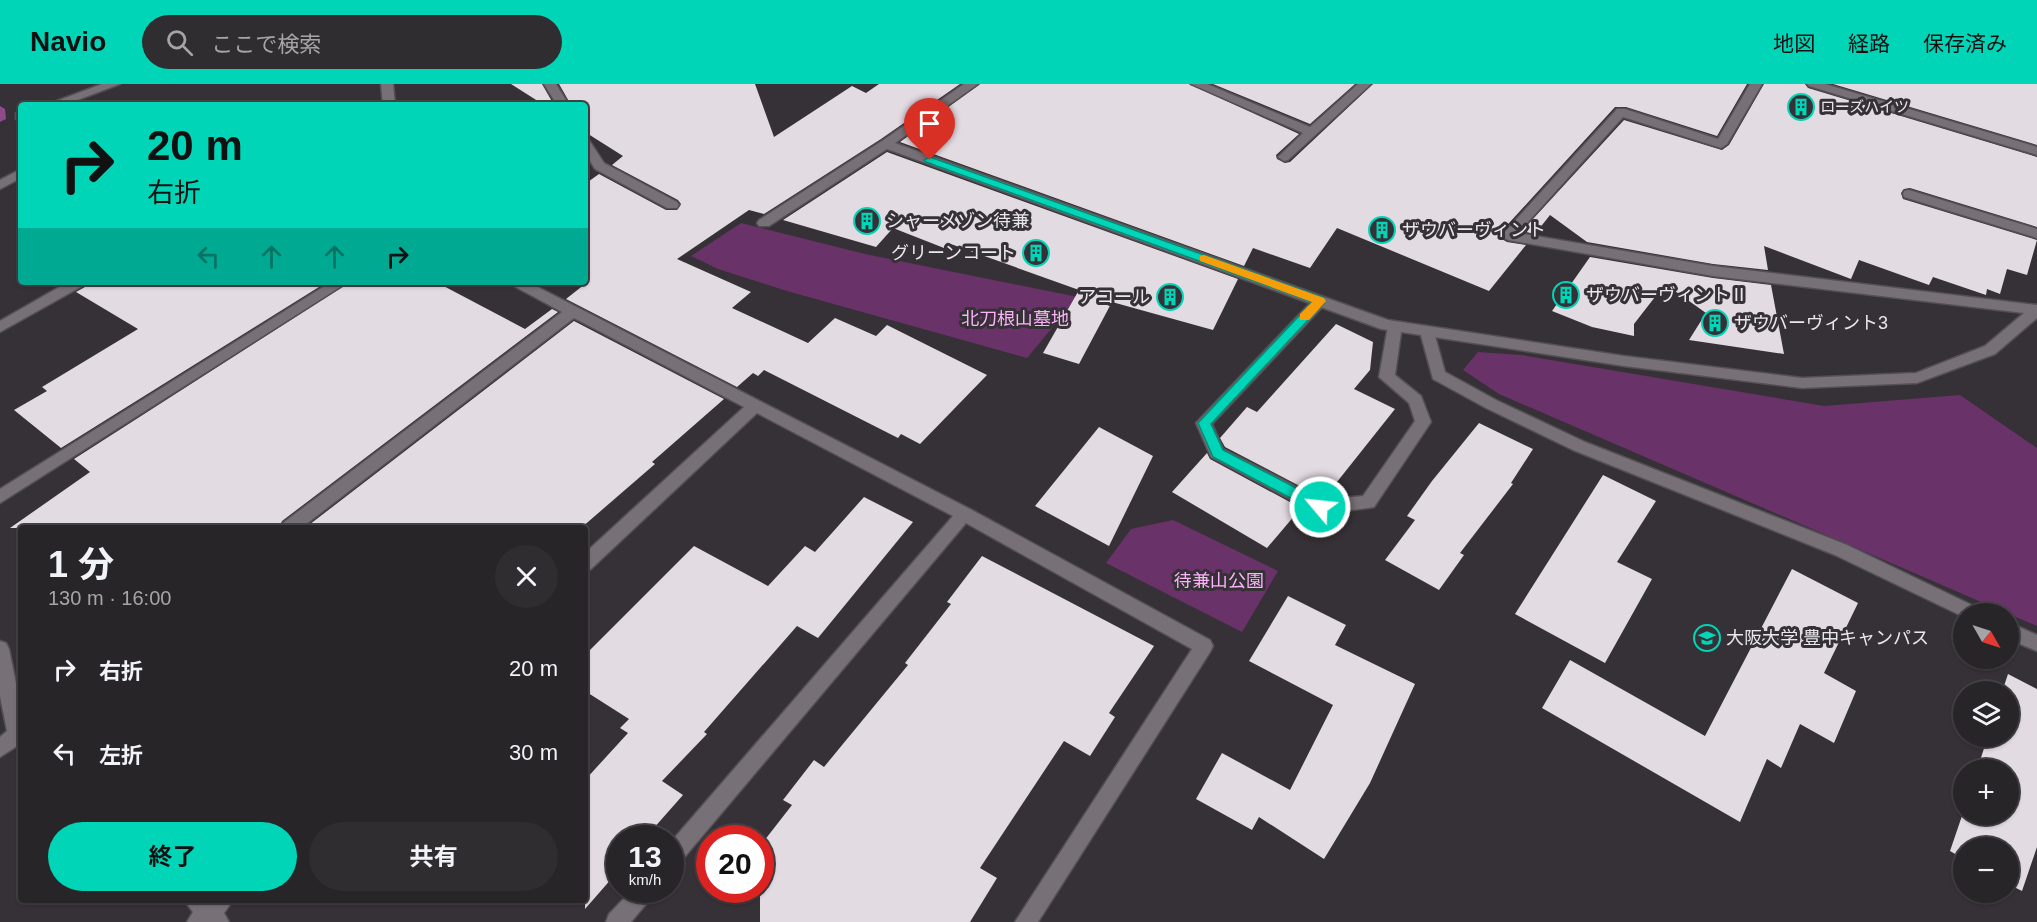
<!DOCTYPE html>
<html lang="ja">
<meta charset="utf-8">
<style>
body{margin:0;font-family:Helvetica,"Noto Sans JP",sans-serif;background:#302d30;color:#f1f3f6;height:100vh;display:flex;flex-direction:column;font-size:22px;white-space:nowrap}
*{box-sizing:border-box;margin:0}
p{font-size:20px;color:#a5a5a8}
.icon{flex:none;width:33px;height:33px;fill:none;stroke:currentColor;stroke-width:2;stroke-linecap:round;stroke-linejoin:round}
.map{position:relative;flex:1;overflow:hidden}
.details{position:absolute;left:18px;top:441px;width:570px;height:378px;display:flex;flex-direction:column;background:#282528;border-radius:6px;box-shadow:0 2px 4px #0004,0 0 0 2px #444245}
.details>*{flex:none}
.guide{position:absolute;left:18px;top:18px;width:570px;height:183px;border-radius:6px;box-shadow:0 2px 4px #0004,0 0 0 2px #444245;background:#00d5b7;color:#111;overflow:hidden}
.needle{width:39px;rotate:129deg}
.buttons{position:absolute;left:1953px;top:519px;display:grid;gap:12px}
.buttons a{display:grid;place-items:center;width:66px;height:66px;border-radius:50%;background:#282528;box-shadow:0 2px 4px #0004,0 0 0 2px #444245;font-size:30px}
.speed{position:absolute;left:606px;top:741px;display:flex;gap:12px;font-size:30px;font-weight:700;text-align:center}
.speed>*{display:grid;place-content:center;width:78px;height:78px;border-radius:50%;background:#282528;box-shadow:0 2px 4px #0004,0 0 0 2px #444245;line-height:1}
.speed small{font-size:15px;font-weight:400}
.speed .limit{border:9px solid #d22;background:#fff;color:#111}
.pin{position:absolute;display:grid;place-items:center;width:51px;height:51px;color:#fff;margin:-62px -26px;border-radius:50% 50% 50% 0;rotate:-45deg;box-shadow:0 0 6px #0007}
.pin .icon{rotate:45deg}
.me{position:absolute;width:66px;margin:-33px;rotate:298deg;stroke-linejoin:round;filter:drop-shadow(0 0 4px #0008)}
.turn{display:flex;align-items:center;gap:21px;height:126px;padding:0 30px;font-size:27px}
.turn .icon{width:78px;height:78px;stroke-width:2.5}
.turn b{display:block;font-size:42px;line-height:51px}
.lanes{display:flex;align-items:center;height:57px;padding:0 30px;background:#0003;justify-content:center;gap:30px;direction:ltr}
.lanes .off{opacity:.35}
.round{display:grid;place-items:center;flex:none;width:63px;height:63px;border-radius:32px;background:#302d30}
.head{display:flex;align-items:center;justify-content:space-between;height:102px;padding:0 30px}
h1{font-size:36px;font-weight:700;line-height:45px}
.action{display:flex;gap:12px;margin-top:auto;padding:12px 30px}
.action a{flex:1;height:69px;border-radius:36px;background:#00d5b7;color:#111;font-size:24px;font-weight:700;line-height:69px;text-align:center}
.action a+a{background:#302d30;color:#f1f3f6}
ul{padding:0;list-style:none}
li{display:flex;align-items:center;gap:18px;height:84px;padding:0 30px}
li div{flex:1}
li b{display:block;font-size:22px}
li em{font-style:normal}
header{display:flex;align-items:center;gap:36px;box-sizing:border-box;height:84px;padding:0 30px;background:#00d5b7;color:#111}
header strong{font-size:28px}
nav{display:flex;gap:33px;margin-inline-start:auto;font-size:21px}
.search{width:420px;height:54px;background:#302d30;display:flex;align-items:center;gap:15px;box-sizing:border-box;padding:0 21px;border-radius:33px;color:#a5a5a8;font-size:22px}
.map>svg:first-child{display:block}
.green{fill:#693268}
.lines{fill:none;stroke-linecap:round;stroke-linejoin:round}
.stream{fill:#8d4b8c;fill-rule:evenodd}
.building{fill:#e2dbe2}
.service-casing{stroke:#534f53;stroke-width:3}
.minor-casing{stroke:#534f53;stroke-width:3}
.service{fill:#777076;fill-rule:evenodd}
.minor{fill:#777076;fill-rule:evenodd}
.route{fill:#00d5b7;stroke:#008a77;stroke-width:1.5}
.slow{fill:#f59e0b}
.labels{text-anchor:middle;stroke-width:6;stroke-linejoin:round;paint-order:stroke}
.far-poi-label{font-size:15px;fill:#eae7ea;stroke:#363136;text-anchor:start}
.poi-label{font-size:18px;fill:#eae7ea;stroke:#363136;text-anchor:start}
.park-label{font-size:18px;fill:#fbb2f9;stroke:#363136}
</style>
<header>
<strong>Navio</strong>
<div class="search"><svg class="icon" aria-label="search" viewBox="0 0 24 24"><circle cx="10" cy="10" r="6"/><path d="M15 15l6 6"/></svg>ここで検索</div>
<nav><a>地図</a><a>経路</a><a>保存済み</a></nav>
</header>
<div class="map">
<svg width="2037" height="838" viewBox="0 0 2037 838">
<rect width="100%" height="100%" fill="#363136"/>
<g class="green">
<path d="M741 139 865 170 1078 213 1027 274 787 207 718 185 691 172Z"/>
<path d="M1478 268 1521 271 1824 322 1960 311 2037 364V542L1499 310 1463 286Z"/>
<path d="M1173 436 1278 487 1242 548 1106 479 1131 445Z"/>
</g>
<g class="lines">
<path class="stream" d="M0 22 5 25 6 35 0 38Z"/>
</g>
<g class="building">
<path d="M511 0H542L554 21H544Z"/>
<path d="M559 0H755L774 53 852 2 866 9 879 0H960L881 55 764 130 749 126 677 175 751 208 732 224 808 259 835 234 876 252 887 241 987 291 920 360 901 350 898 354 764 286 758 292 753 289 737 303 566 215 585 200V100L599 90 666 126H677L681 120 678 116 612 81 623 72 585 48V21H571Z"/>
<path d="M980 0H1189L1299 50 1276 71 1277 75 1285 79 1290 78 1373 0H1747L1717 52 1626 23H1615L1499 150 1500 154 1507 158 1526 161 1489 207 1337 144 1310 184 1253 164 1244 182 900 58Z"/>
<path d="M1213 0H1355L1310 40Z"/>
<path d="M1764 0H1805L1808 4 2037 73V143L1910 104 1904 105 1901 109 1903 115 2037 156 2027 191 2007 185 2000 210 1987 205 1986 211 1933 193 1929 201 1859 176 1851 195 1764 162 1768 186 1713 180 1587 158 1550 131 1535 150 1522 147 1624 36 1722 66 1729 61Z"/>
<path d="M1833 0H2037V61Z"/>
<path d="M887 68 1238 195 1213 246 1112 218 1079 280 1043 269 1079 206 948 159 944 164 893 144 876 163 783 136Z"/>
<path d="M1590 173 1713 194 1771 201 1784 270 1689 256 1706 229 1665 200 1634 240V252L1592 243 1552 227Z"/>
<path d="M88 198H327L61 364 14 326 47 307 42 303 138 245 76 208 85 203Z"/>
<path d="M350 198H436L525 245 552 225 558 228 282 437 279 444H10L90 388 74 375Z"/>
<path d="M574 237 724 315 652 378 655 380 581 444H305Z"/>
<path d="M1336 240 1373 258 1370 286 1354 305 1395 325 1329 408 1319 402 1313 409 1225 363 1220 354 1247 323 1257 328Z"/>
<path d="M1479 339 1533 365 1511 399 1513 400 1460 469 1464 471 1439 506 1385 476 1415 436 1407 432 1432 397Z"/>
<path d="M1099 343 1153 372 1109 462 1035 422Z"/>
<path d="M1207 369 1210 375 1301 424 1267 464 1172 408Z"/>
<path d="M1603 391 1656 417 1617 478 1652 495 1605 579 1515 530Z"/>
<path d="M864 413 913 438 818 554 797 542 704 648 707 650 662 697 683 711 645 754H620V785L585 825V696L628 649 620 644 629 635 585 607V571L694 462 768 502 805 462 815 468Z"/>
<path d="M982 472 1154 562 1109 629 1115 633 1090 672 1064 657 980 784 997 794 970 838H760V762L792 721 783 716 814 676 824 683 908 581 905 579 951 520 947 518Z"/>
<path d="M1792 485 1858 519 1824 589 1856 607 1834 659 1800 640 1781 684 1767 675 1740 738 1542 624 1570 576 1705 652Z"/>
<path d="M1288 512 1346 541 1335 561 1415 600 1370 699 1324 775 1259 733 1252 746 1196 715 1222 669 1290 706 1333 621 1249 577Z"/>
<path d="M2008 590 2037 605V763L2022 807 2008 800V764H1964V775L1950 767 1964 726V730H2008V686H1977L1988 652H2008V608H2002Z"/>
</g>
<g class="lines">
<defs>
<g id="service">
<path d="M102 0H120L64 21H46Z"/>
<path d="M21 28V36L16 35V29Z"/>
<path d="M21 85V94L0 105V96Z"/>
<path d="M1320 212 1325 214 1327 217 1325 220 1212 340 1223 365 1322 416 1363 412 1415 337 1409 319 1379 293 1388 242 1390 238H1400L1402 242 1395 291 1421 312 1431 338 1374 423 1368 424 1320 430 1314 428 1211 373 1196 339 1315 214Z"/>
<path d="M1427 243 1434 248 1445 288 1496 316 1585 358 1847 461 1980 525 1983 530H1964V533L1835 471 1573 366 1486 324 1433 295 1420 248Z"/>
<path d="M2008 538 2037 551V567L2008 555Z"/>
</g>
<g id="minor">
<path d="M381 0H393L395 21H383Z"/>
<path d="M544 0H556L569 21H557Z"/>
<path d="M964 0H978L895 59 1388 236 1624 272 1802 294 1916 289 1985 262 2024 229 1713 192 1508 156 1501 152 1617 25H1625L1718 55 1750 0H1762L1727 60 1721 64 1623 33 1518 149 1713 182 2037 221V234L1995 270 1917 299 1802 304 1624 282 1381 245 887 65 769 142H759L757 139 759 136 882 57Z"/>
<path d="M1191 0H1207L1310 43 1358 0H1371L1288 76 1284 77 1278 73 1303 49Z"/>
<path d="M1807 0H1825L2037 63V71L1809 2Z"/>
<path d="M585 55 589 56 604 79 677 118 679 121 677 124H667L595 85 585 69Z"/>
<path d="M1909 106 2037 145V154L1904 113 1903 110 1904 107Z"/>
<path d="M68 198H86L84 201 0 248V237Z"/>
<path d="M331 198H348L0 419V405Z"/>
<path d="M510 198H528L970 425 1210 556 1213 562 1210 568 1038 838H1015L1192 565 966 439 677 782 670 785V759L953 432 757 329 591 485 585 487V469L744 323 574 234 301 444H281L283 439 562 228 512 201Z"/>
<path d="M0 557 6 559 9 565 21 624V664L17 662 0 673V653L7 647 0 612Z"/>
<path d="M632 806H655L652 813 631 838H606L609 830Z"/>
<path d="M184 816H233L224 829 229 838H187L193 828Z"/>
</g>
</defs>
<use href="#service" class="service-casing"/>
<use href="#minor" class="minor-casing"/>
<use href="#service" class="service"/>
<use href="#minor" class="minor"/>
</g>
<path class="route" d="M930 73 1324 214V219L1211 340 1223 366 1325 419 1327 423 1325 427H1315L1213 373 1198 339 1312 218 926 78 924 76Z"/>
<path class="slow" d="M1204 171 1324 214 1326 217 1309 236H1300V230L1312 218 1200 177V172Z"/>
<defs>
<symbol id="building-ring" viewBox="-11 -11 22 22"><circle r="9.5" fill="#363136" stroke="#00d5b7" stroke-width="1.5"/><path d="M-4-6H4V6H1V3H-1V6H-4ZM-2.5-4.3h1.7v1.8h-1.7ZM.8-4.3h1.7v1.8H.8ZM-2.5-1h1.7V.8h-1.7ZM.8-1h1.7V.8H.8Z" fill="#00d5b7"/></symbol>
<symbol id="university-ring" viewBox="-11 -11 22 22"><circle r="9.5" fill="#363136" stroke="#00d5b7" stroke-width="1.5"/><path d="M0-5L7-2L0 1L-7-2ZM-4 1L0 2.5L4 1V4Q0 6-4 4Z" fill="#00d5b7"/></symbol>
</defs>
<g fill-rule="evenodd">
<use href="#building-ring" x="1786" y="8" width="30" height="30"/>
<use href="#building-ring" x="852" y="122" width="30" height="30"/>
<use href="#building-ring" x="1367" y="131" width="30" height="30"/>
<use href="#building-ring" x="1021" y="154" width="30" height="30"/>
<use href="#building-ring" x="1551" y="196" width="30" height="30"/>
<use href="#building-ring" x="1155" y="198" width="30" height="30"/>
<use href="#building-ring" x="1700" y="224" width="30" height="30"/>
<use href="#university-ring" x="1692" y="539" width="30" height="30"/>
</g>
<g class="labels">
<g class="far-poi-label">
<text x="1820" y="28">ローズハイツ</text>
</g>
<g class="poi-label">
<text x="886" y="143">シャーメゾン待兼</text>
<text x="1402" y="152">ザウバーヴィント</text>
<text x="1016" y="175" text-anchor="end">グリーンコート</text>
<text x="1586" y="217">ザウバーヴィントⅡ</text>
<text x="1150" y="219" text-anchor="end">アコール</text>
<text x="1734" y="245">ザウバーヴィント3</text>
<text x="1726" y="560">大阪大学 豊中キャンパス</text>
</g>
<g class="park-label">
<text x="1015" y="241">北刀根山墓地</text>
<text x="1219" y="503">待兼山公園</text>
</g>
</g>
</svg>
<div class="buttons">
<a><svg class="needle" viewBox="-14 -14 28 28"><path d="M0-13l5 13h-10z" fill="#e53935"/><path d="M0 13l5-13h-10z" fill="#a5a5a8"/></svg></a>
<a><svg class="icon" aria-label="layers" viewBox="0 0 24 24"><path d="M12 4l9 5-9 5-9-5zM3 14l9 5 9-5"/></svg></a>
<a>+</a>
<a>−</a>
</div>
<div class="speed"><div>13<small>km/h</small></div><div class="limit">20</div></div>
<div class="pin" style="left:930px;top:76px;background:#d93025"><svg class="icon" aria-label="arrive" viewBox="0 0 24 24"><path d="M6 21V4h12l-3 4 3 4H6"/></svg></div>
<svg class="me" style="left:1320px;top:423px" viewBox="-20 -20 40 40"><circle r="17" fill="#00d5b7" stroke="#fff" stroke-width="3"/><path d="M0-11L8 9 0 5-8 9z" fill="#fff"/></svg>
<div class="guide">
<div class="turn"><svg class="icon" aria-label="right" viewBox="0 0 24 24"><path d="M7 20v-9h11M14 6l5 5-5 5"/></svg><div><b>20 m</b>右折</div></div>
<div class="lanes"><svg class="icon off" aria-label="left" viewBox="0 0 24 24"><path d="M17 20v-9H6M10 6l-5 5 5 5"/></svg><svg class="icon off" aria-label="ahead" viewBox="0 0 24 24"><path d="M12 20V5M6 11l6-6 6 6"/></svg><svg class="icon off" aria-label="ahead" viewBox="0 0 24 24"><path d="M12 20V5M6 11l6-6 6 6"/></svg><svg class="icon" aria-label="right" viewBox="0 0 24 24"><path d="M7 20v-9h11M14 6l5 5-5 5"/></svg></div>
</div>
<section class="details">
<div class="head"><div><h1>1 分</h1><p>130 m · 16:00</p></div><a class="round"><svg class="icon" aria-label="close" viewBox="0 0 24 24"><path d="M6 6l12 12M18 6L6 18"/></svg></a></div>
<ul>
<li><svg class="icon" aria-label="right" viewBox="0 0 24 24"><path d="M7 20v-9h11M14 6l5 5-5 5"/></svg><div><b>右折</b></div><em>20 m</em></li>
<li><svg class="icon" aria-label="left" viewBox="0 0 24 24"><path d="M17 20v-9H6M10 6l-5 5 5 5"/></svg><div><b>左折</b></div><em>30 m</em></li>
</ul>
<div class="action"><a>終了</a><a>共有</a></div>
</section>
</div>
